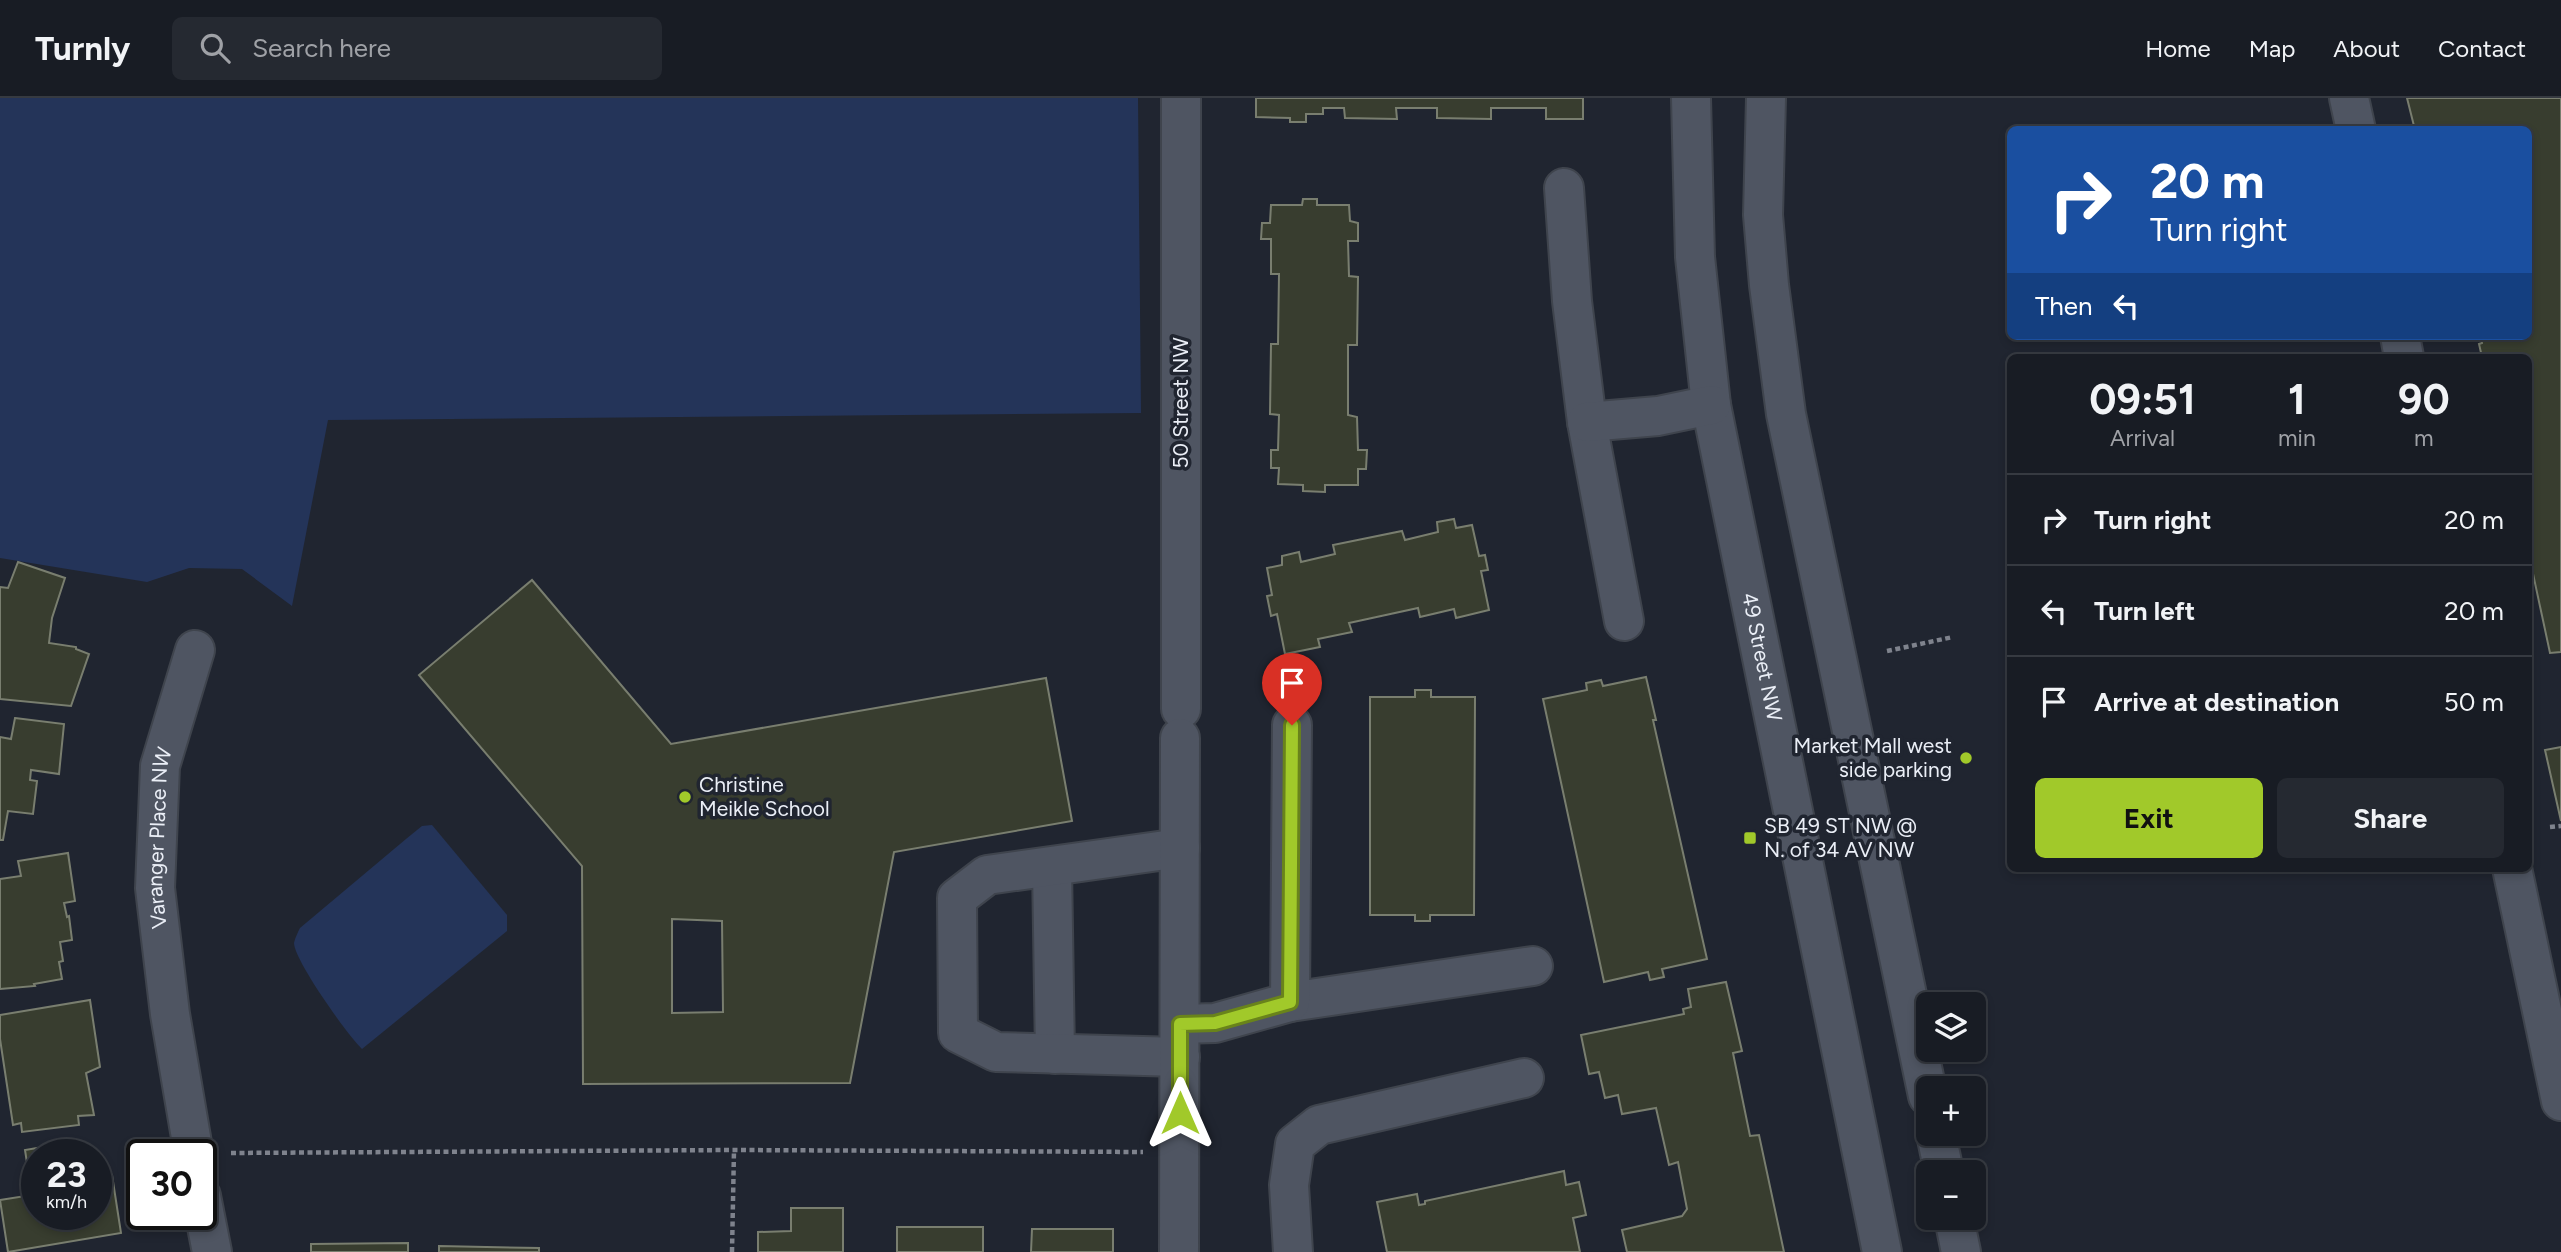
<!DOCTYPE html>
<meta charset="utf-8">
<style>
body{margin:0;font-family:Figtree,sans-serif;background:#252931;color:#f1f3f6;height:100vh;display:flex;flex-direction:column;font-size:26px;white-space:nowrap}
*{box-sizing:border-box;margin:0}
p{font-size:23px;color:#9fa1a6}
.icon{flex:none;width:38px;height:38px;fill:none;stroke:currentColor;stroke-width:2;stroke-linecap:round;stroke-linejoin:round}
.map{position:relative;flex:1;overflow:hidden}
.panel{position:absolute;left:2007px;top:256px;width:525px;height:518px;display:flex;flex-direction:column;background:#181c24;border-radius:10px;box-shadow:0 4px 10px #0003,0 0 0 2px #363a41}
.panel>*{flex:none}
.top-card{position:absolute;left:2007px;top:28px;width:525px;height:214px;border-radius:10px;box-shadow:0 4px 10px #0003,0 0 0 2px #363a41;background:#1a4fa0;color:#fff;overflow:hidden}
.fabs{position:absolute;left:1916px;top:894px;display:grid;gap:14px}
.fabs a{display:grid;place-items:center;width:70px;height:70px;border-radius:10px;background:#181c24;box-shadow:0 4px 10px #0003,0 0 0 2px #363a41;font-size:35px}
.speed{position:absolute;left:21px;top:1041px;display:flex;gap:14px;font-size:35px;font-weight:700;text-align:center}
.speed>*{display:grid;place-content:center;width:91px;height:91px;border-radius:50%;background:#181c24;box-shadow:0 4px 10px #0003,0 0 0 2px #363a41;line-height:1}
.speed small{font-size:18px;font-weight:400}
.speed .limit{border:4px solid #111;border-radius:10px;background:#fff;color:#111}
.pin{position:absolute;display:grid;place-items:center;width:60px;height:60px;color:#fff;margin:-72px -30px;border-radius:50% 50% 50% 0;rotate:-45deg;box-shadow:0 0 7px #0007}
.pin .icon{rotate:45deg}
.me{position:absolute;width:77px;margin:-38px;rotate:0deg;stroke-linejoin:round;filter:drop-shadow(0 0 5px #0008)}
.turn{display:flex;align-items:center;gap:24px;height:147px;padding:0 28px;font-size:32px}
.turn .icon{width:91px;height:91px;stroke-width:2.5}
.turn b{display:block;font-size:49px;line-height:60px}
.then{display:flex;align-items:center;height:66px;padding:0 28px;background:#0003;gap:14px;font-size:26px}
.eta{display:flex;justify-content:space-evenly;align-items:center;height:119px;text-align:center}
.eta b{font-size:42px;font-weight:700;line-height:49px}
.cta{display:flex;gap:14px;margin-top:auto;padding:14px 28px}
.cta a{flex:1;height:80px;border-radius:10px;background:#a1c92a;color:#111;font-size:28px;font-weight:700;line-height:80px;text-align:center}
.cta a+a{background:#252931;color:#f1f3f6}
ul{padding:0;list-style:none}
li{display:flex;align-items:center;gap:21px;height:91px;padding:0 28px;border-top:2px solid #363a41}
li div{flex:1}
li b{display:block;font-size:26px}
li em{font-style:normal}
header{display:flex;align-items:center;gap:42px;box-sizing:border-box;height:98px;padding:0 35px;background:#181c24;border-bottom:2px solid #363a41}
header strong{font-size:33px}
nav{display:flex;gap:38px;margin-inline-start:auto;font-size:24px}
.search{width:490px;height:63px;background:#252931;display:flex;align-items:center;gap:18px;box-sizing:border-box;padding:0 24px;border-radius:10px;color:#9fa1a6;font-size:26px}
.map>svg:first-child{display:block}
.green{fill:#243459}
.building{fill:#383d2f;stroke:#797e6f;stroke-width:2;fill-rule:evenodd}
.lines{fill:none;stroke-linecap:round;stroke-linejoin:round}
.minor-casing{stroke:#3f444d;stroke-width:42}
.path{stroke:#7f838d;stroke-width:4.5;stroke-dasharray:5 3.5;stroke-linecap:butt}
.minor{stroke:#4f5562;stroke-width:38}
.route-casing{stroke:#69831b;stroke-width:18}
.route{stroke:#a1c92a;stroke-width:12}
.poi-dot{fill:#a1c92a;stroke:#202530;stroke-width:2.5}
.labels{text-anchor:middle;stroke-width:7;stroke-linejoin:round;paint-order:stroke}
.street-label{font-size:21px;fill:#eaeef6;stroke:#202530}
.poi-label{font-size:21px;fill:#eaeef6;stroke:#202530;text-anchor:start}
</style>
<header>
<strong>Turnly</strong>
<div class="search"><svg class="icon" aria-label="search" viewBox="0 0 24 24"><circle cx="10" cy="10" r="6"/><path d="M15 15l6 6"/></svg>Search here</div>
<nav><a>Home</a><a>Map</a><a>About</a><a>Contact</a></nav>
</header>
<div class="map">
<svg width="2561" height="1154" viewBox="0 0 2561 1154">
<rect width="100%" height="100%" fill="#202530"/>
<g class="green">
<path d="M0 0H1138L1141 315 328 322 292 508 242 471 189 470 147 484 0 460Z"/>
<path d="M432 727 507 817V833L362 951C348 938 294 862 294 845 295 840 298 834 300 830L406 741 422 728Z"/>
</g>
<g class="building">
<path d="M1256 0H1583V21H1546V10H1491V21L1437 20V10H1396L1397 21 1345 20 1344 10H1323V16H1306V24H1290V20L1256 19Z"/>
<path d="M2407 0H2561V554L2550 555 2529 457V259H2482L2479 246 2482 245 2481 238H2529V32H2415Z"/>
<path d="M1303 101H1317V107H1349L1350 123 1358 125V143H1348L1349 178 1358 179 1357 247H1348V317L1357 319 1358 352H1367L1366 371H1358V387H1325V394L1303 393V387L1278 386 1279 370H1271V352H1278L1279 317 1270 316 1271 246H1278L1279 176H1271V141H1261L1262 125H1270L1271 107H1302Z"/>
<path d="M1454 421 1456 430 1472 427 1479 458 1485 457 1488 472 1481 473 1489 512 1456 520 1454 511 1420 519 1418 510 1349 525 1352 534 1318 541 1320 549 1285 556 1277 516 1271 518 1267 498 1272 497 1267 470 1282 467V458L1299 454 1301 464 1335 456 1333 447 1402 433 1405 442 1438 434 1437 424Z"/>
<path d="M18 464 65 480 52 520 49 545 76 549V551L89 556 71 608 0 601V489L8 490Z"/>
<path d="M532 482 671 646 1046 580 1072 723 894 754 850 985 583 986 582 768 419 577ZM672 821 722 823 723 914 672 915Z"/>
<path d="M1646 579 1656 622H1653L1707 861 1662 871 1664 879 1650 882 1648 874 1604 884 1543 601 1587 592 1586 585 1601 582 1603 588Z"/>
<path d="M1415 592H1431V599H1475L1474 817H1430V823H1415V817H1370V599H1415Z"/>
<path d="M15 620 64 626 59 676 31 672 30 682 37 683 33 716 8 713 3 742H0V639L11 641Z"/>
<path d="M2561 649V723L2545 652Z"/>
<path d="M68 755 75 803 64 805 67 819 69 818 72 842 60 844 63 863 59 864 62 881 34 886 35 888 0 891V781L21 778 18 763Z"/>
<path d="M1726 884 1742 953 1733 955 1750 1038 1759 1037 1784 1154H1627L1622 1132 1682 1118 1687 1111 1678 1064 1669 1067 1656 1010 1622 1016 1618 997 1605 1000 1599 974 1589 976 1581 937 1684 916 1683 911 1691 909 1688 891Z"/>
<path d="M90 902 100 969 86 975 94 1017 78 1018 79 1027 22 1034 21 1025 13 1027 0 941V917Z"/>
<path d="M78 1043 80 1057H37V1116H96V1080L112 1077 121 1135 8 1154 0 1102 32 1097 25 1052Z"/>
<path d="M1564 1073 1566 1087 1579 1084 1586 1117 1573 1120 1580 1154H1387L1377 1104 1417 1096 1419 1107 1425 1106V1103Z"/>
<path d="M791 1110H843V1154H758V1134L791 1133Z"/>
<rect x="897" y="1129" width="86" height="25"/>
<path d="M1032 1131H1113V1154H1031Z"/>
<path d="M408 1145V1154H311V1146Z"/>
<path d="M439 1148 539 1150V1154H439Z"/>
</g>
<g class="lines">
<defs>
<g id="minor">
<path d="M1181 0V611"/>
<path id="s1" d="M1691 0 1695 159 1711 307 1882 1154"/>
<path d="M1766 0 1763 117 1769 187 1786 316 1928 998"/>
<path d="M2349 0 2356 32"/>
<path d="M1564 90 1572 203 1587 324 1624 523"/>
<path d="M2400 238 2404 259"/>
<path d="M1587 324 1658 318 1711 307"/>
<path d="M1052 769 1055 956"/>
<path d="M2512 770 2561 1003"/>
<path d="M1290 904 1533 868"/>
<path d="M1180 926 1215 925 1290 904 1292 627"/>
<path d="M1180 959 996 954 958 935 957 800 987 777 1180 750"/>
<path d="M1936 1036 1944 1074"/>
<path id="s2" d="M194 1057 170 916 155 790 160 668 195 552"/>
<path d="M201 1098 212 1154"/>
<path d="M1954 1120 1961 1154"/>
<path d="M1179 1154 1180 640"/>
<path d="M1293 1154 1289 1087 1295 1046 1319 1027 1524 980"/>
</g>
</defs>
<use href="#minor" class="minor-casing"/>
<g class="path">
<path d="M1887 553 1953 539"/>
<path d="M2550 729 2561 728"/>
<path d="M231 1055 734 1052 1143 1054"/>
<path d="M732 1154 734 1052"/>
</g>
<use href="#minor" class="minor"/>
</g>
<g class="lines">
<defs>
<path id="route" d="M1180 1015V926L1215 925 1290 904 1292 627"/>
</defs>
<use href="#route" class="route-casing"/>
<use href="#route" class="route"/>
</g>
<g class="poi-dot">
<circle cx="1966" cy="660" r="7"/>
<circle cx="685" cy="699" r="7"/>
<rect x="1743" y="733" width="14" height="14" rx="3.5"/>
</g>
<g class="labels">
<g class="street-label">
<text transform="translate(1181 305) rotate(-90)" y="7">50 Street NW</text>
<text dy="7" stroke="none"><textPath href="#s1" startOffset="565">49 Street NW</textPath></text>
<text dy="7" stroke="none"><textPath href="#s2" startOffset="320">Varanger Place NW</textPath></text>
</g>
<g class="poi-label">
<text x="1952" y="655" text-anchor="end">Market Mall west<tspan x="1952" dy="24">side parking</tspan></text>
<text x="699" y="694">Christine<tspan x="699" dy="24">Meikle School</tspan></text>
<text x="1764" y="735">SB 49 ST NW @<tspan x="1764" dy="24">N. of 34 AV NW</tspan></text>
</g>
</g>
</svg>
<div class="fabs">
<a><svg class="icon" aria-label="layers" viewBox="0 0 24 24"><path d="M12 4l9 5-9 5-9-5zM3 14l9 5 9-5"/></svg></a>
<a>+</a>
<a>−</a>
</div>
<div class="speed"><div>23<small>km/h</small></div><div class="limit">30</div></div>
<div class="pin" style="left:1292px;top:627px;background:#d93025"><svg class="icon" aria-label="arrive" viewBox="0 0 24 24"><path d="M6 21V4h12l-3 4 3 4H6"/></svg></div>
<svg class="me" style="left:1180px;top:1015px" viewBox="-20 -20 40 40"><path d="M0-17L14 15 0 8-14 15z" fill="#a1c92a" stroke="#fff" stroke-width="4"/></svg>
<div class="top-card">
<div class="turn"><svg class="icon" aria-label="right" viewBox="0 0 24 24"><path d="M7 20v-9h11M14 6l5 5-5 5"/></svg><div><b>20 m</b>Turn right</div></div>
<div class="then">Then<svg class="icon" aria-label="left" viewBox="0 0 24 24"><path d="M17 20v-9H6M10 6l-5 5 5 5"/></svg></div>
</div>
<section class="panel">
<div class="eta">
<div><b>09:51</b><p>Arrival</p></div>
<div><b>1</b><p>min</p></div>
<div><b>90</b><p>m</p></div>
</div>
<ul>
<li><svg class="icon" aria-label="right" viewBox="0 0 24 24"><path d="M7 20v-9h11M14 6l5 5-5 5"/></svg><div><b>Turn right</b></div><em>20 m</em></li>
<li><svg class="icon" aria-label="left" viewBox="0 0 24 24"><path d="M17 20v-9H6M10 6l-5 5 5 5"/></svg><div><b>Turn left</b></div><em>20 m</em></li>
<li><svg class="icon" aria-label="arrive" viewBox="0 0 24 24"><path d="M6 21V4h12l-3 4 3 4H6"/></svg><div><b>Arrive at destination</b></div><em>50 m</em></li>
</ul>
<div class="cta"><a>Exit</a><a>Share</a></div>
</section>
</div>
